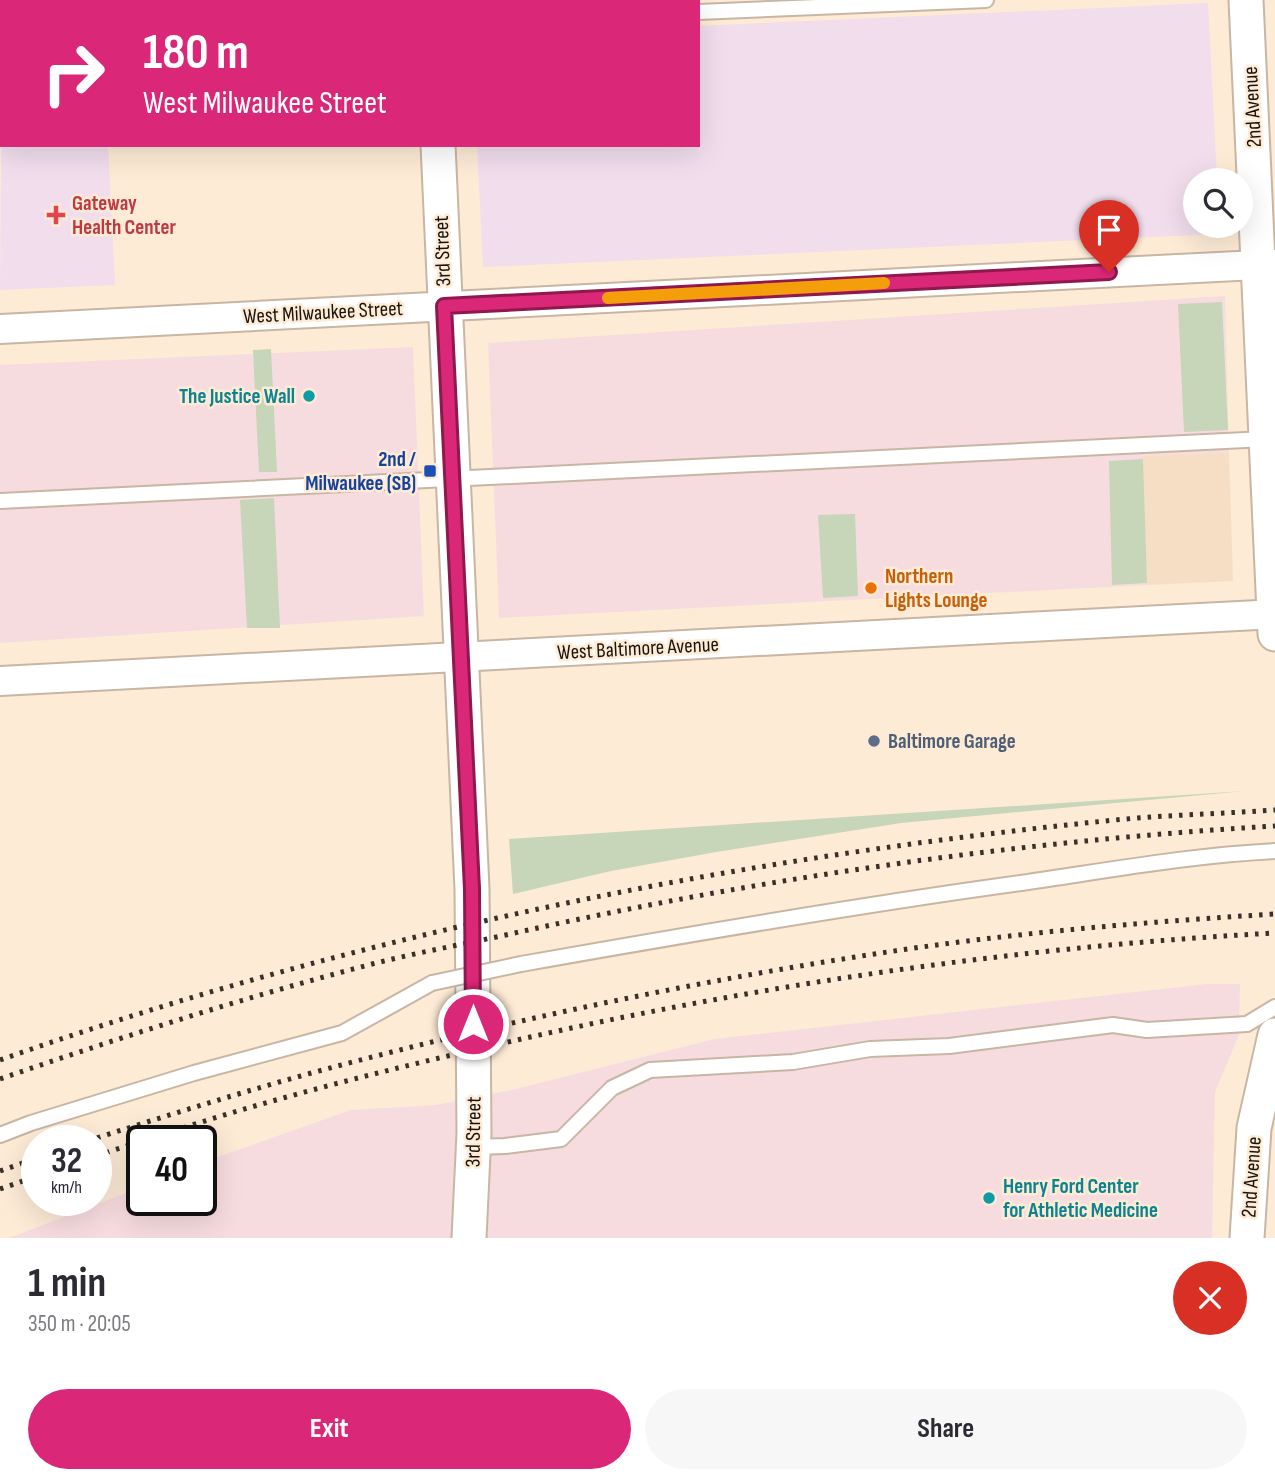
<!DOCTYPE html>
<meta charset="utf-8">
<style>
body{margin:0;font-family:"Sofia Sans Condensed",sans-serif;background:#f7f7f7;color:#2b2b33;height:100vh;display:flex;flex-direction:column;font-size:26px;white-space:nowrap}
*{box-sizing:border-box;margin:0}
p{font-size:23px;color:#7c7c81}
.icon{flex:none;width:38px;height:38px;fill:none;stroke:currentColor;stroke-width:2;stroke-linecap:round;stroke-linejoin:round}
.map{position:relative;height:1238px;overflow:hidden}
.drawer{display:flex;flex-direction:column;background:#fff;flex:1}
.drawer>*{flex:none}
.hud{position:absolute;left:0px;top:0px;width:700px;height:147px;box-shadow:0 7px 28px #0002;background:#db2777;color:#fff;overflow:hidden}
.fabs{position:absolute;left:1183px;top:168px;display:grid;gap:14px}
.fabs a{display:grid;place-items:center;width:70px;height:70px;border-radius:50%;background:#fff;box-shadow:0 7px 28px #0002;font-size:35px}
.speed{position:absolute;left:21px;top:1125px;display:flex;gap:14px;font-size:35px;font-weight:700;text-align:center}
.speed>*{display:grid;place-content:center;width:91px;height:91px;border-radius:50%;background:#fff;box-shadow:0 7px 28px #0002;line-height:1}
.speed small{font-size:18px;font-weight:400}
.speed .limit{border:4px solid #111;border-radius:10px;background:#fff;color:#111}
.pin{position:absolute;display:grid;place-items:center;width:60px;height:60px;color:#fff;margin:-72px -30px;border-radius:50% 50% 50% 0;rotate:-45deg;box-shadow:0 0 7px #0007}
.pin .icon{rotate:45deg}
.me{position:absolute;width:77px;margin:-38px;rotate:0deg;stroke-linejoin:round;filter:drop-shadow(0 0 5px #0008)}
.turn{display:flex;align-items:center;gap:24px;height:147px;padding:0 28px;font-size:32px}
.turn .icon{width:91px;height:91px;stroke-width:2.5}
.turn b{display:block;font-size:49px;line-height:60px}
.round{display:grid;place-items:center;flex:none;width:74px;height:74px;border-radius:37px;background:#f7f7f7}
.head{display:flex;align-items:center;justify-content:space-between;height:119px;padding:0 28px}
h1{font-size:42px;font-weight:700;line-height:52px}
.button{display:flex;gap:14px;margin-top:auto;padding:14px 28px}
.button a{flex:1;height:80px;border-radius:42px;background:#db2777;color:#fff;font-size:28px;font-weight:700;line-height:80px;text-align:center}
.button a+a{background:#f7f7f7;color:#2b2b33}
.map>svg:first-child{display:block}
.commercial{fill:#f7dcdf}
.built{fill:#f5dec4}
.medical{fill:#f1ddec}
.green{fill:#c7d5b8}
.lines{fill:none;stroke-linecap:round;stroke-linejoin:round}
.service-casing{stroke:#c7b6a3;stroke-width:18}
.minor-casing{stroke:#c7b6a3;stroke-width:32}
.tertiary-casing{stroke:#c7b6a3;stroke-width:37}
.service{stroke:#fff;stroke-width:14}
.minor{stroke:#fff;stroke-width:28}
.tertiary{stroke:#fff;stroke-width:33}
.rail{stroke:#393128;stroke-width:5;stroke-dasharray:3.5 7;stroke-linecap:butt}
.service-bridge-casing{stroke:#c7b6a3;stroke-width:18;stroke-linecap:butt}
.service-bridge{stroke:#fff;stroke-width:14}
.route-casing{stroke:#8e194d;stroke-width:18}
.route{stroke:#db2777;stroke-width:12}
.slow{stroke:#f59e0b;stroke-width:12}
.health-dot{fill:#e0444e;stroke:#fdebd6;stroke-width:2.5}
.culture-dot{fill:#0f9aa8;stroke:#fdebd6;stroke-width:2.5}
.transit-dot{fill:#1a4fb4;stroke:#fdebd6;stroke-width:2.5}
.food-dot{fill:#e8710a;stroke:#fdebd6;stroke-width:2.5}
.service-dot{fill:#5c6f8a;stroke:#fdebd6;stroke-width:2.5}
.labels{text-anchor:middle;stroke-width:5;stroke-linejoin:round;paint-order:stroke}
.street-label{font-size:21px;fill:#18120b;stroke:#fdebd6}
.health-label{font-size:21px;font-weight:bold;fill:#be3a42;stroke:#fdebd6;text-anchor:start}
.culture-label{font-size:21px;font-weight:bold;fill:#0d838f;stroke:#fdebd6;text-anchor:end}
.transit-label{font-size:21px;font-weight:bold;fill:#164399;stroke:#fdebd6;text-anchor:end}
.food-label{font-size:21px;font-weight:bold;fill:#c56008;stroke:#fdebd6;text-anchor:start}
.service-label{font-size:21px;font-weight:bold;fill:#4e5e75;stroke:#fdebd6;text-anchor:start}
</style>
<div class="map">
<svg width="1275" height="1238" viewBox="0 0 1275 1238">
<rect width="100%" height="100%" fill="#fdebd6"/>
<g class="commercial">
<path d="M470 0H716L470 2Z"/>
<path d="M1225 296 1229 453 1143 456 1147 585 499 618 488 343Z"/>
<path d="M413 347 424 616 0 643V365Z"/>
<path d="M1207 984H1240L1239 1035 1215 1092 1212 1238H9L142 1187V1200H201V1163L351 1110 436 1105 516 1089 714 1039Z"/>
</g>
<path class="built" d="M1229 453 1233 581 1147 585 1143 456Z"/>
<g class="medical">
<path d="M1208 3 1217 180H1195V226H1219V234L483 267 477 145H698V26Z"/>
<path d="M2 62V145H108L115 285 0 290Z"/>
</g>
<g class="green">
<path d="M149 0H400L401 2H149Z"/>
<path d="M1222 302 1228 430 1184 432 1178 304Z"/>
<path d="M271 349 277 472H259L253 350Z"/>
<path d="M1143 459 1147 583 1112 585 1109 461Z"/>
<path d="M274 498 280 628H247L240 500Z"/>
<path d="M855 514 858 596 823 598 818 515Z"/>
<path d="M1245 791 901 823 716 852 611 871 513 894 509 839Z"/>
</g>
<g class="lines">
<defs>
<g id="service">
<path d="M698 12 986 0"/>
<path d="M0 44H2"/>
<path d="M0 501 1266 439"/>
<path d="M521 964C690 934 858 905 1028 882 1110 870 1193 855 1275 851"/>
<path d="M0 1135 31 1123 194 1073 342 1033 432 983"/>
<path d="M474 1147 505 1146 561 1139 612 1088 650 1070 793 1062 870 1049 949 1046 1113 1025 1147 1030 1247 1024 1275 1007"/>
</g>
<g id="minor">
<path d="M0 329 1275 264"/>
<path d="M0 681 1275 614"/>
</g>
<g id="tertiary">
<path d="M431 0V2"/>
<path d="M1246 0 1275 634"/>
<path d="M438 145 472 889 474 1133 469 1238"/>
<path d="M1247 1238 1254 1128 1275 1035"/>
</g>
</defs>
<use href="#service" class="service-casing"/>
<use href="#minor" class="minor-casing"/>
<use href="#tertiary" class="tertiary-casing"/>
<use href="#service" class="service"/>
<use href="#minor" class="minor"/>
<use href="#tertiary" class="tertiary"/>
<g class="rail">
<path d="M0 1060C357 934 729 859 1105 821 1161 815 1218 814 1275 810"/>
<path d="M0 1079C124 1036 249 996 376 963 420 952 465 944 510 934 762 878 1017 841 1275 826"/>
<path d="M87 1141C163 1117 238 1093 315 1072 501 1022 691 982 881 953 1011 933 1143 922 1275 914"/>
<path d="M143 1141C258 1102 377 1072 495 1045 751 986 1012 947 1275 933"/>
<path d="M96 1156 142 1141"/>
<path d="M0 1171 37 1158"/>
<path d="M0 1189 37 1176"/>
</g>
<defs>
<path id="service-bridge" d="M432 983 521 964"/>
</defs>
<use href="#service-bridge" class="service-bridge-casing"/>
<use href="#service-bridge" class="service-bridge"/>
</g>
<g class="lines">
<defs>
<path id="route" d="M473 1024 472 889 444 306 1109 272"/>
</defs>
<use href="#route" class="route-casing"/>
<use href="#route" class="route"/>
<path class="slow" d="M608 298 884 283"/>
</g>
<path class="health-dot" d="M52.5 204.5h7v7h7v7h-7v7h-7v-7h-7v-7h7z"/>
<g class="culture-dot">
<circle cx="309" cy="396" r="7"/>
<circle cx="989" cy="1198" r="7"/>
</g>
<rect class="transit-dot" x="423" y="464" width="14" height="14" rx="3.5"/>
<circle class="food-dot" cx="871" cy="588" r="7"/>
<circle class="service-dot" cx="874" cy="741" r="7"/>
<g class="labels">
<g class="street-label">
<text transform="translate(1252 107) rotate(-93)" y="7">2nd Avenue</text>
<text transform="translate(442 251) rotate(-92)" y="7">3rd Street</text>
<text transform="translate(323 312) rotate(-3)" y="7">West Milwaukee Street</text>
<text transform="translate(638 648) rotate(-3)" y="7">West Baltimore Avenue</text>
<text transform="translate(473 1132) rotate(-89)" y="7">3rd Street</text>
<text transform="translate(1251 1177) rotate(-86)" y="7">2nd Avenue</text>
</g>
<g class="health-label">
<text x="72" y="210">Gateway<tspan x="72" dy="24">Health Center</tspan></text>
</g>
<g class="culture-label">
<text x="295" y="403">The Justice Wall</text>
<text x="1003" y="1193" text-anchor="start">Henry Ford Center<tspan x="1003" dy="24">for Athletic Medicine</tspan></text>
</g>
<g class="transit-label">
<text x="416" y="466">2nd /<tspan x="416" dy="24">Milwaukee (SB)</tspan></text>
</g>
<g class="food-label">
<text x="885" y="583">Northern<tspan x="885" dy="24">Lights Lounge</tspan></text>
</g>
<g class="service-label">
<text x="888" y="748">Baltimore Garage</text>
</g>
</g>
</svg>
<div class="fabs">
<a><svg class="icon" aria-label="search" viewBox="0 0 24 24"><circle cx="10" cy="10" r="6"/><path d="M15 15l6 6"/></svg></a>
</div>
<div class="speed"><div>32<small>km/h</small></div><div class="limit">40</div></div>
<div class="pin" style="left:1109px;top:272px;background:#d93025"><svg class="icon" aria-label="arrive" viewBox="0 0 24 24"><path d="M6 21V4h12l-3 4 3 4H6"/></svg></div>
<svg class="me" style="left:473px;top:1024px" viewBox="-20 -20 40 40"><circle r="17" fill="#db2777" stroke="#fff" stroke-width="3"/><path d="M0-11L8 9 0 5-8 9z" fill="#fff"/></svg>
<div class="hud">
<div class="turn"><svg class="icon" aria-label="right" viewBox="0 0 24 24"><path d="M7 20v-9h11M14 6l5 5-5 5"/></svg><div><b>180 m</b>West Milwaukee Street</div></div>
</div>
</div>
<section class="drawer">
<div class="head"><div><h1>1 min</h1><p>350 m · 20:05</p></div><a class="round" style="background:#d93025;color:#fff"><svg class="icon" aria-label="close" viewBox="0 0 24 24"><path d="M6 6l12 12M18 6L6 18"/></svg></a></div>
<div class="button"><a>Exit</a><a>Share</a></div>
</section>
